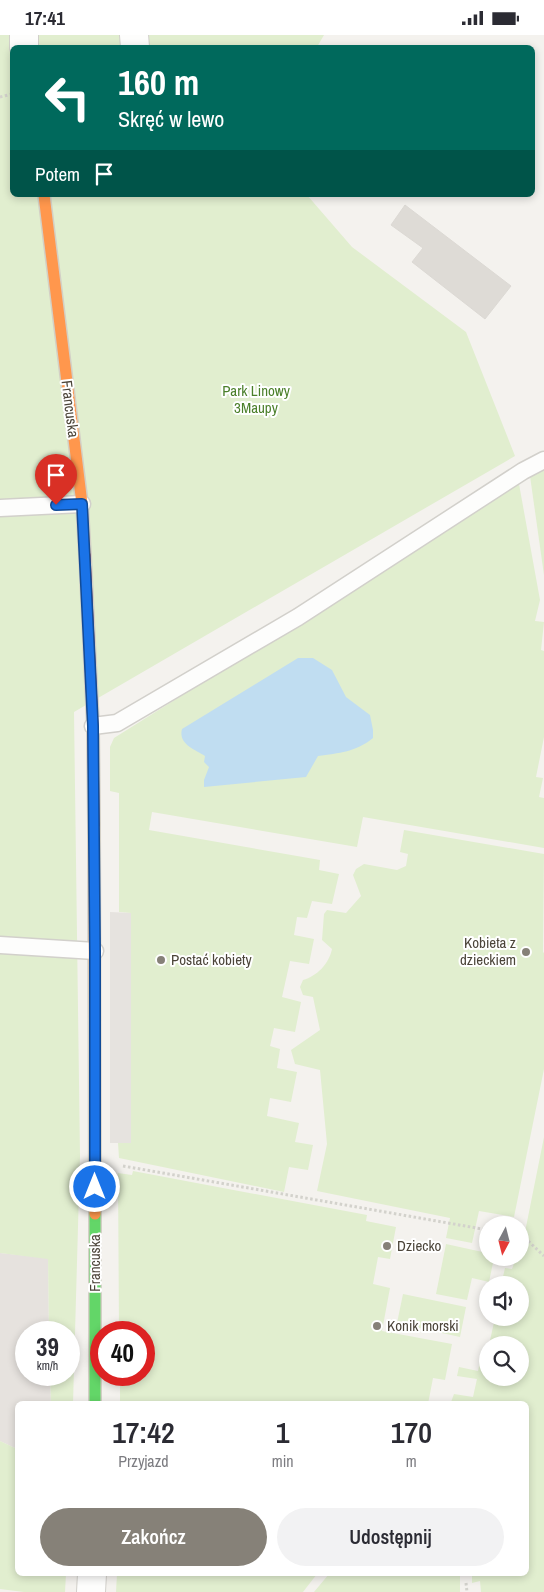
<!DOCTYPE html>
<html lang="pl">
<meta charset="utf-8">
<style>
body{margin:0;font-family:"Archivo Narrow",sans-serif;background:#f2f2f3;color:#2b2b33;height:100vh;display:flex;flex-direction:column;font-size:19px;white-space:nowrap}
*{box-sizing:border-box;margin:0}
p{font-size:16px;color:#7c7c81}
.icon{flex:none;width:28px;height:28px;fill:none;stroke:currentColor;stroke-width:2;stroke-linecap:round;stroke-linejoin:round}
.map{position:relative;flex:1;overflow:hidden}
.sheet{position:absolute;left:15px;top:1366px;width:514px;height:175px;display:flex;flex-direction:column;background:#fff;border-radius:8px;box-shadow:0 2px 8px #0003}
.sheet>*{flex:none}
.banner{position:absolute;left:10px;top:10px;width:525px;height:152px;border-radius:8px;box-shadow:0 2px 8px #0003;background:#00695c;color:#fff;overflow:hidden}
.needle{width:32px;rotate:187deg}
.tools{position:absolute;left:479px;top:1181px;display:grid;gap:10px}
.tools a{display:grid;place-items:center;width:50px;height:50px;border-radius:50%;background:#fff;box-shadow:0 2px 8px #0003;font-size:25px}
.speed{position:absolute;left:15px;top:1286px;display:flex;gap:10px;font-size:25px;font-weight:700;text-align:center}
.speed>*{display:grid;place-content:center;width:65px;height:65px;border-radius:50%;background:#fff;box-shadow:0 2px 8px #0003;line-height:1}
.speed small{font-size:12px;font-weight:400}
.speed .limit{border:8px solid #d22;background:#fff;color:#111}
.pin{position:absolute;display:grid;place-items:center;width:42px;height:42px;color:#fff;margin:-51px -21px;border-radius:50% 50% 50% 0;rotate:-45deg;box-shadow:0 0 5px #0007}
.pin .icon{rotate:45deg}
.me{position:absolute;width:55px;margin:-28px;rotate:0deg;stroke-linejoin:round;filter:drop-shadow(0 0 4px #0008)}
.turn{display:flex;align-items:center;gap:18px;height:105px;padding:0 25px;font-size:22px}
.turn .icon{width:65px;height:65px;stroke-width:2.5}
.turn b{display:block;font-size:35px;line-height:42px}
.then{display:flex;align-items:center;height:48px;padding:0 25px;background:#0003;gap:10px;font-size:19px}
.eta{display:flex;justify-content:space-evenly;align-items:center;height:85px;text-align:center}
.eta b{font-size:30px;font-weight:600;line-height:35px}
.cta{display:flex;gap:10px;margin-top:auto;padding:10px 25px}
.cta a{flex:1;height:58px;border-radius:30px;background:#868178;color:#fff;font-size:20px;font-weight:600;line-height:58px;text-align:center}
.cta a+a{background:#f2f2f3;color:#2b2b33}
.status{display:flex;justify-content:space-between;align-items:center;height:35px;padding:0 25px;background:#fff;direction:ltr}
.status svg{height:14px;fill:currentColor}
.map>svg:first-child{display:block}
.industrial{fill:#e6e2de}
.green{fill:#e1eecf}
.parking{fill:#e6e3df}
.water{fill:#c0ddf1}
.building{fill:#dedbd6;stroke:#dcd9d4}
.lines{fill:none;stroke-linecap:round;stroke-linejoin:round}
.lane-casing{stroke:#d2d0cb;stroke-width:19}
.street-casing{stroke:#d2d0cb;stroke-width:30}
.fast-casing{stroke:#d3cfc5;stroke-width:14}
.slow-casing{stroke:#d3cfc5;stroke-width:14}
.jam-casing{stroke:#d3cfc5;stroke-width:14}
.path{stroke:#d3d2cc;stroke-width:3;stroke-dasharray:2.5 2.5;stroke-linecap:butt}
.lane{stroke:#fdfdfc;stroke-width:16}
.street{stroke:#fdfdfc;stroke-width:28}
.fast{stroke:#63d668;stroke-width:11}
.slow{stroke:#ff974d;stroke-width:11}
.jam{stroke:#b3261e;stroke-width:11}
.route-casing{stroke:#114b97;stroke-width:12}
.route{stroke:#1a73e8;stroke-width:9}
.poi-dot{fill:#868178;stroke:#fff;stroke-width:2}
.labels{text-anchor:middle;stroke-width:4;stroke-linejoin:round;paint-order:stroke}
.park-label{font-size:15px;fill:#4a7f2a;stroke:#fff}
.street-label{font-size:15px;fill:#4b4439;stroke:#fff}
.poi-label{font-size:15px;fill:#4b4439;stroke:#fff;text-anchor:start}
</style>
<div class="status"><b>17:41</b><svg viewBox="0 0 49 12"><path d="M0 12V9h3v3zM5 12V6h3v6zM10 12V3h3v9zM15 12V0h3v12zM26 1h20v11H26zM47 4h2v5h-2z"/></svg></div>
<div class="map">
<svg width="544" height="1557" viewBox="0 0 544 1557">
<rect width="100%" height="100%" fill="#f4f2ee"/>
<path class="industrial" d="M0 1218 48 1223 49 1297 26 1298V1340H50L51 1369H18L17 1414 0 1406Z"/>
<g class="green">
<path d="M0 0H324L317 12H12V160H307L352 212 466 297 515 421 74 677 80 1121 73 1369H51L50 1340H69V1298L49 1297 48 1224 0 1218Z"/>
<path d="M544 433V540L530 441Z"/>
<path d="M519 449 540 565 535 586 544 587 541 615 544 616V702L536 742 543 743 539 762 544 763V813L363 782 357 812 152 777 149 795 320 825 319 835 339 839 332 869 312 866 307 883 297 882 294 900 314 904 309 929 290 926 282 962 301 967 295 997 274 993 270 1011 280 1014 277 1033 297 1037 291 1067 270 1063 267 1081 299 1088 295 1107 313 1110 308 1135 289 1132 284 1157 119 1123 118 1108H131V878L119 877V758L110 756V712L114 703Z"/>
<path d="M404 795 544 819 543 917 544 918V1034L514 1182 479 1176 472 1208 446 1203 450 1183 317 1156 327 1109 320 1035 295 1029 291 1015 320 995 313 962 303 960 300 952 303 945C317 941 329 929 332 914L322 905 324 879 327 875 346 878 361 861 353 840 356 834 364 829 397 835 406 831 408 819 400 817Z"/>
<path d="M544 1102V1557H481L480 1546 472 1548V1539H526V1369H460L451 1367 454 1359 473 1362 477 1344 457 1341 459 1332 478 1336 482 1317 487 1318 488 1342H520V1310H489L495 1283 520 1282V1250H501L505 1233 512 1234 516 1223 520 1222V1212L524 1202Z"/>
<path d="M133 1136 367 1180 366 1186 396 1192 390 1224 378 1222 373 1249 390 1253 382 1296 452 1309 445 1345 433 1343 428 1369H120V1340H144V1298L119 1297 118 1138 132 1140Z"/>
<path d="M446 1209 487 1218 488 1222 494 1223 489 1247 472 1243 467 1265 436 1259Z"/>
<path d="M403 1259 466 1272 460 1302 397 1288Z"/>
<path d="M0 1406 17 1414 18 1539H66L65 1557H24L0 1554Z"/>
<path d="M117 1539H317L303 1557H116Z"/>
<path d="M329 1539H361L381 1541 382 1539H460V1557H314Z"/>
</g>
<path class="parking" d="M110 877 131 878V1108H110Z"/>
<path class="water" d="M298 623H313L332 635 346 662 370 680 373 695V703C356 717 339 718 318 721L306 742 204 752V745L209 732 204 727 205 721C194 714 178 709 182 694Z"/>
<path class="building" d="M405 170 511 251 485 284 412 227 423 213 391 190Z"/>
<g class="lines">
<defs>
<g id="lane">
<path d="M0 473 82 469"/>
<path d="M93 691 117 688 298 582 523 436 544 425"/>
<path d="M0 910 95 916"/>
</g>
<g id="street">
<path d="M134 0 135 12"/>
<path d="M24 12V0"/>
<path d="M91 1557 92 1539"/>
</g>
<path id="fast" d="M95 1179V1369"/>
<g id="slow">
<path d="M44 160 82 469 85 520"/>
<path d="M94 790 95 1179"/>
</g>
<path id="jam" d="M85 520 93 691 94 790"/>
</defs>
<use href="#lane" class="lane-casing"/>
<use href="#street" class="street-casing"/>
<use href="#fast" class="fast-casing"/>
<use href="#slow" class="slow-casing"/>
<use href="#jam" class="jam-casing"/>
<g class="path">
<path d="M0 62 12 59"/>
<path d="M123 1131 488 1195"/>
<path d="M520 1201 524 1202 544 1221"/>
<path d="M466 1548 467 1557"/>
</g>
<use href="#lane" class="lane"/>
<use href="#street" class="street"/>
<use href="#fast" class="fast"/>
<use href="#slow" class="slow"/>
<use href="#jam" class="jam"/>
</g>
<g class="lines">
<defs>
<path id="route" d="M56 470 82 469 93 691 95 916V1152"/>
</defs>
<use href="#route" class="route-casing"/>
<use href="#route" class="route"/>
</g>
<g class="poi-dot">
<circle cx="526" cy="917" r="5"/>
<circle cx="161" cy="925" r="5"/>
<circle cx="387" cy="1211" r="5"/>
<circle cx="377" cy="1291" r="5"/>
</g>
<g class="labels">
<g class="park-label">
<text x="256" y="361">Park Linowy<tspan x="256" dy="17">3Maupy</tspan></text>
</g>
<g class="street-label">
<text transform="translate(70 374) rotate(83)" y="5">Francuska</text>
<text transform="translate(95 1228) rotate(-90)" y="5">Francuska</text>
</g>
<g class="poi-label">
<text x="516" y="913" text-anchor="end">Kobieta z<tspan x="516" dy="17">dzieckiem</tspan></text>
<text x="171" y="930">Postać kobiety</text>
<text x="397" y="1216">Dziecko</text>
<text x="387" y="1296">Konik morski</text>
</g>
</g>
</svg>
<div class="tools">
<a><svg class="needle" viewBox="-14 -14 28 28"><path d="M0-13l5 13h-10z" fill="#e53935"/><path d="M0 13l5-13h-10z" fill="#7c7c81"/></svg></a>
<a><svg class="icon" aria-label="sound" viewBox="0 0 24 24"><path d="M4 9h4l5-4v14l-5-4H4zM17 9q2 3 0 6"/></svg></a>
<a><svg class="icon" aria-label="search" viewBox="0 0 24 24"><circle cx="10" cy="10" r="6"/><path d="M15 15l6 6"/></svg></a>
</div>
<div class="speed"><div>39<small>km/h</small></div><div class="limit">40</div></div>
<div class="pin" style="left:56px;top:470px;background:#d93025"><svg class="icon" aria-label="arrive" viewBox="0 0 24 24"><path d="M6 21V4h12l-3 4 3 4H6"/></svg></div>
<svg class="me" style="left:95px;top:1152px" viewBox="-20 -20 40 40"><circle r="17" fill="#1a73e8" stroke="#fff" stroke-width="3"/><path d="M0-11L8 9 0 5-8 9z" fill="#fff"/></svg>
<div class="banner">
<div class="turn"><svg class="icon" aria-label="left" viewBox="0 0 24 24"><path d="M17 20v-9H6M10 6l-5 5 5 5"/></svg><div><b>160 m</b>Skręć w lewo</div></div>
<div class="then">Potem<svg class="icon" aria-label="arrive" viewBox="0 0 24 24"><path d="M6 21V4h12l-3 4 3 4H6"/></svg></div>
</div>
<section class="sheet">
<div class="eta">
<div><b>17:42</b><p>Przyjazd</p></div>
<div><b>1</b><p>min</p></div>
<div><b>170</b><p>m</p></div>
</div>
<div class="cta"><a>Zakończ</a><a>Udostępnij</a></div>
</section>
</div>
